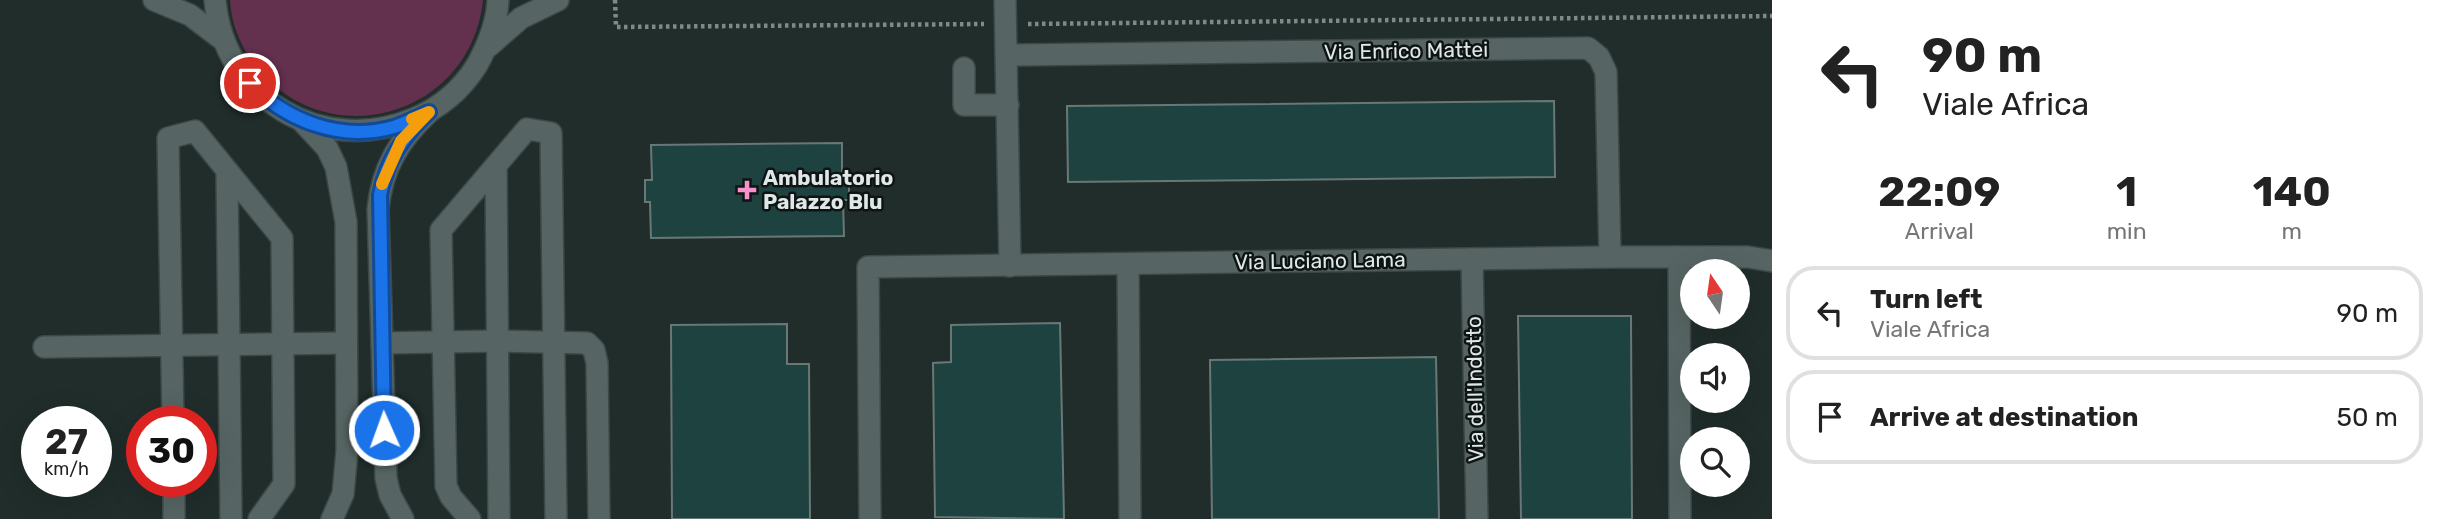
<!DOCTYPE html>
<style>
body{margin:0;font-family:Rubik,sans-serif;background:#f6f6f6;color:#222;height:100vh;display:flex;flex-direction:column;font-size:26px;white-space:nowrap}
*{box-sizing:border-box;margin:0}
p{font-size:23px;color:#767676}
.icon{flex:none;width:38px;height:38px;fill:none;stroke:currentColor;stroke-width:2;stroke-linecap:round;stroke-linejoin:round}
.map{position:relative;flex:1;overflow:hidden}
.sheet{display:flex;flex-direction:column;background:#fff;width:665px}
.sheet>*{flex:none}
.hud{background:#fff;color:#222;overflow:hidden}
.needle{width:46px;rotate:347deg}
.controls{position:absolute;left:1680px;top:259px;display:grid;gap:14px}
.controls a{display:grid;place-items:center;width:70px;height:70px;border-radius:50%;background:#fff;box-shadow:0 7px 28px #0002;font-size:35px}
.speed{position:absolute;left:21px;top:406px;display:flex;gap:14px;font-size:35px;font-weight:700;text-align:center}
.speed>*{display:grid;place-content:center;width:91px;height:91px;border-radius:50%;background:#fff;box-shadow:0 7px 28px #0002;line-height:1}
.speed small{font-size:18px;font-weight:400}
.speed .limit{border:10px solid #d22;background:#fff;color:#111}
.pin{position:absolute;display:grid;place-items:center;width:60px;height:60px;color:#fff;margin:-30px;border:4px solid #fff;border-radius:50%;box-shadow:0 2px 7px #0007}
.me{position:absolute;width:77px;margin:-38px;rotate:358deg;stroke-linejoin:round;filter:drop-shadow(0 0 5px #0008)}
.turn{display:flex;align-items:center;gap:24px;height:147px;padding:0 35px;font-size:32px}
.turn .icon{width:91px;height:91px;stroke-width:2.5}
.turn b{display:block;font-size:49px;line-height:60px}
.eta{display:flex;justify-content:space-evenly;align-items:center;height:119px;text-align:center}
.eta b{font-size:42px;font-weight:700;line-height:49px}
ul{padding:0;list-style:none}
li{display:flex;align-items:center;gap:21px;height:94px;margin:0 14px 10px;padding:0 21px;border:4px solid #e0e0e0;border-radius:28px}
li div{flex:1}
li b{display:block;font-size:26px}
li em{font-style:normal}
main{display:flex;flex:1;min-height:0}
.map>svg:first-child{display:block}
.green{fill:#63304e}
.building{fill:#1e423f;stroke:#697876;stroke-width:2}
.lines{fill:none;stroke-linecap:round;stroke-linejoin:round}
.minor-casing{stroke:#3c4847;stroke-width:24}
.path{stroke:#7f8a88;stroke-width:4.5;stroke-dasharray:3.5 3.5;stroke-linecap:butt}
.minor{stroke:#566563;stroke-width:21}
.route-casing{stroke:#114b97;stroke-width:18}
.route{stroke:#1a73e8;stroke-width:12}
.slow{stroke:#f59e0b;stroke-width:12}
.poi-dot{fill:#f890cc;stroke:#0e1413;stroke-width:2.5}
.labels{text-anchor:middle;stroke-width:5;stroke-linejoin:round;paint-order:stroke}
.street-label{font-size:21px;fill:#dfe8e7;stroke:#0e1413}
.poi-label{font-size:21px;font-weight:bold;fill:#dfe8e7;stroke:#0e1413;text-anchor:start}
</style>
<main>
<div class="map">
<svg width="1772" height="519" viewBox="0 0 1772 519">
<rect width="100%" height="100%" fill="#202d2b"/>
<path class="green" d="M230 0H483C471 117 325 158 254 64 240 45 231 23 230 0Z"/>
<g class="building">
<path d="M1554 101 1555 177 1068 182 1067 106Z"/>
<path d="M842 143V175H849V200H843L844 236 651 238 650 202H645V180H652L651 145Z"/>
<path d="M1518 316H1631L1632 519H1521Z"/>
<path d="M1060 323 1064 519 935 517 933 363 951 362V325Z"/>
<path d="M787 324V364H809L810 519H672L671 325Z"/>
<path d="M1436 357 1439 519H1212L1210 360Z"/>
</g>
<g class="lines">
<defs>
<g id="minor">
<path d="M154 0 190 15 223 40"/>
<path d="M215 0C224 100 322 156 413 119 440 108 462 89 477 65 488 45 497 23 498 0"/>
<path d="M1005 0 1010 266"/>
<path d="M489 46 521 18 558 0"/>
<path d="M1007 55 1588 48 1599 57 1606 72 1610 257"/>
<path d="M964 68V105H1008"/>
<path d="M302 121 327 148 336 167 346 222 347 451 343 494 332 519"/>
<path d="M496 166 499 519"/>
<path d="M227 171 231 519"/>
<path d="M1679 257 1680 519"/>
<path d="M1472 259 1477 519"/>
<path d="M1128 265 1130 519"/>
<path d="M382 343 498 341 587 343 594 350 597 363 599 519"/>
<path d="M44 347 346 343"/>
<path d="M173 422 168 138 195 131 282 238 284 484 259 519"/>
<path d="M174 481V519"/>
<path d="M403 519 390 495 386 478 378 209C382 168 399 140 429 112"/>
<path d="M470 519 451 497 446 486 441 230 527 129 551 133 556 519"/>
<path d="M870 519 868 267 1610 257H1748L1772 261"/>
</g>
</defs>
<use href="#minor" class="minor-casing"/>
<g class="path">
<path d="M615 0 616 27 984 24"/>
<path d="M1028 24 1772 16"/>
</g>
<use href="#minor" class="minor"/>
</g>
<g class="lines">
<defs>
<path id="route" d="M250 83C286 121 341 142 394 127 406 123 418 117 429 112 403 136 387 160 380 195L384 430"/>
</defs>
<use href="#route" class="route-casing"/>
<use href="#route" class="route"/>
<path class="slow" d="M382 184 401 141 429 112 412 119"/>
</g>
<path class="poi-dot" d="M743.5 179.5h7v7h7v7h-7v7h-7v-7h-7v-7h7z"/>
<g class="labels">
<g class="street-label">
<text transform="translate(1406 51) rotate(-1)" y="7">Via Enrico Mattei</text>
<text transform="translate(1320 261) rotate(-1)" y="7">Via Luciano Lama</text>
<text transform="translate(1475 389) rotate(-91)" y="7">Via dell'Indotto</text>
</g>
<g class="poi-label">
<text x="763" y="185">Ambulatorio<tspan x="763" dy="24">Palazzo Blu</tspan></text>
</g>
</g>
</svg>
<div class="controls">
<a><svg class="needle" viewBox="-14 -14 28 28"><path d="M0-13l5 13h-10z" fill="#e53935"/><path d="M0 13l5-13h-10z" fill="#767676"/></svg></a>
<a><svg class="icon" aria-label="sound" viewBox="0 0 24 24"><path d="M4 9h4l5-4v14l-5-4H4zM17 9q2 3 0 6"/></svg></a>
<a><svg class="icon" aria-label="search" viewBox="0 0 24 24"><circle cx="10" cy="10" r="6"/><path d="M15 15l6 6"/></svg></a>
</div>
<div class="speed"><div>27<small>km/h</small></div><div class="limit">30</div></div>
<div class="pin" style="left:250px;top:83px;background:#d93025"><svg class="icon" aria-label="arrive" viewBox="0 0 24 24"><path d="M6 21V4h12l-3 4 3 4H6"/></svg></div>
<svg class="me" style="left:384px;top:430px" viewBox="-20 -20 40 40"><circle r="17" fill="#1a73e8" stroke="#fff" stroke-width="3"/><path d="M0-11L8 9 0 5-8 9z" fill="#fff"/></svg>
</div>
<section class="sheet">
<div class="hud">
<div class="turn"><svg class="icon" aria-label="left" viewBox="0 0 24 24"><path d="M17 20v-9H6M10 6l-5 5 5 5"/></svg><div><b>90 m</b>Viale Africa</div></div>
</div>
<div class="eta">
<div><b>22:09</b><p>Arrival</p></div>
<div><b>1</b><p>min</p></div>
<div><b>140</b><p>m</p></div>
</div>
<ul>
<li><svg class="icon" aria-label="left" viewBox="0 0 24 24"><path d="M17 20v-9H6M10 6l-5 5 5 5"/></svg><div><b>Turn left</b><p>Viale Africa</p></div><em>90 m</em></li>
<li><svg class="icon" aria-label="arrive" viewBox="0 0 24 24"><path d="M6 21V4h12l-3 4 3 4H6"/></svg><div><b>Arrive at destination</b></div><em>50 m</em></li>
</ul>
</section>
</main>
